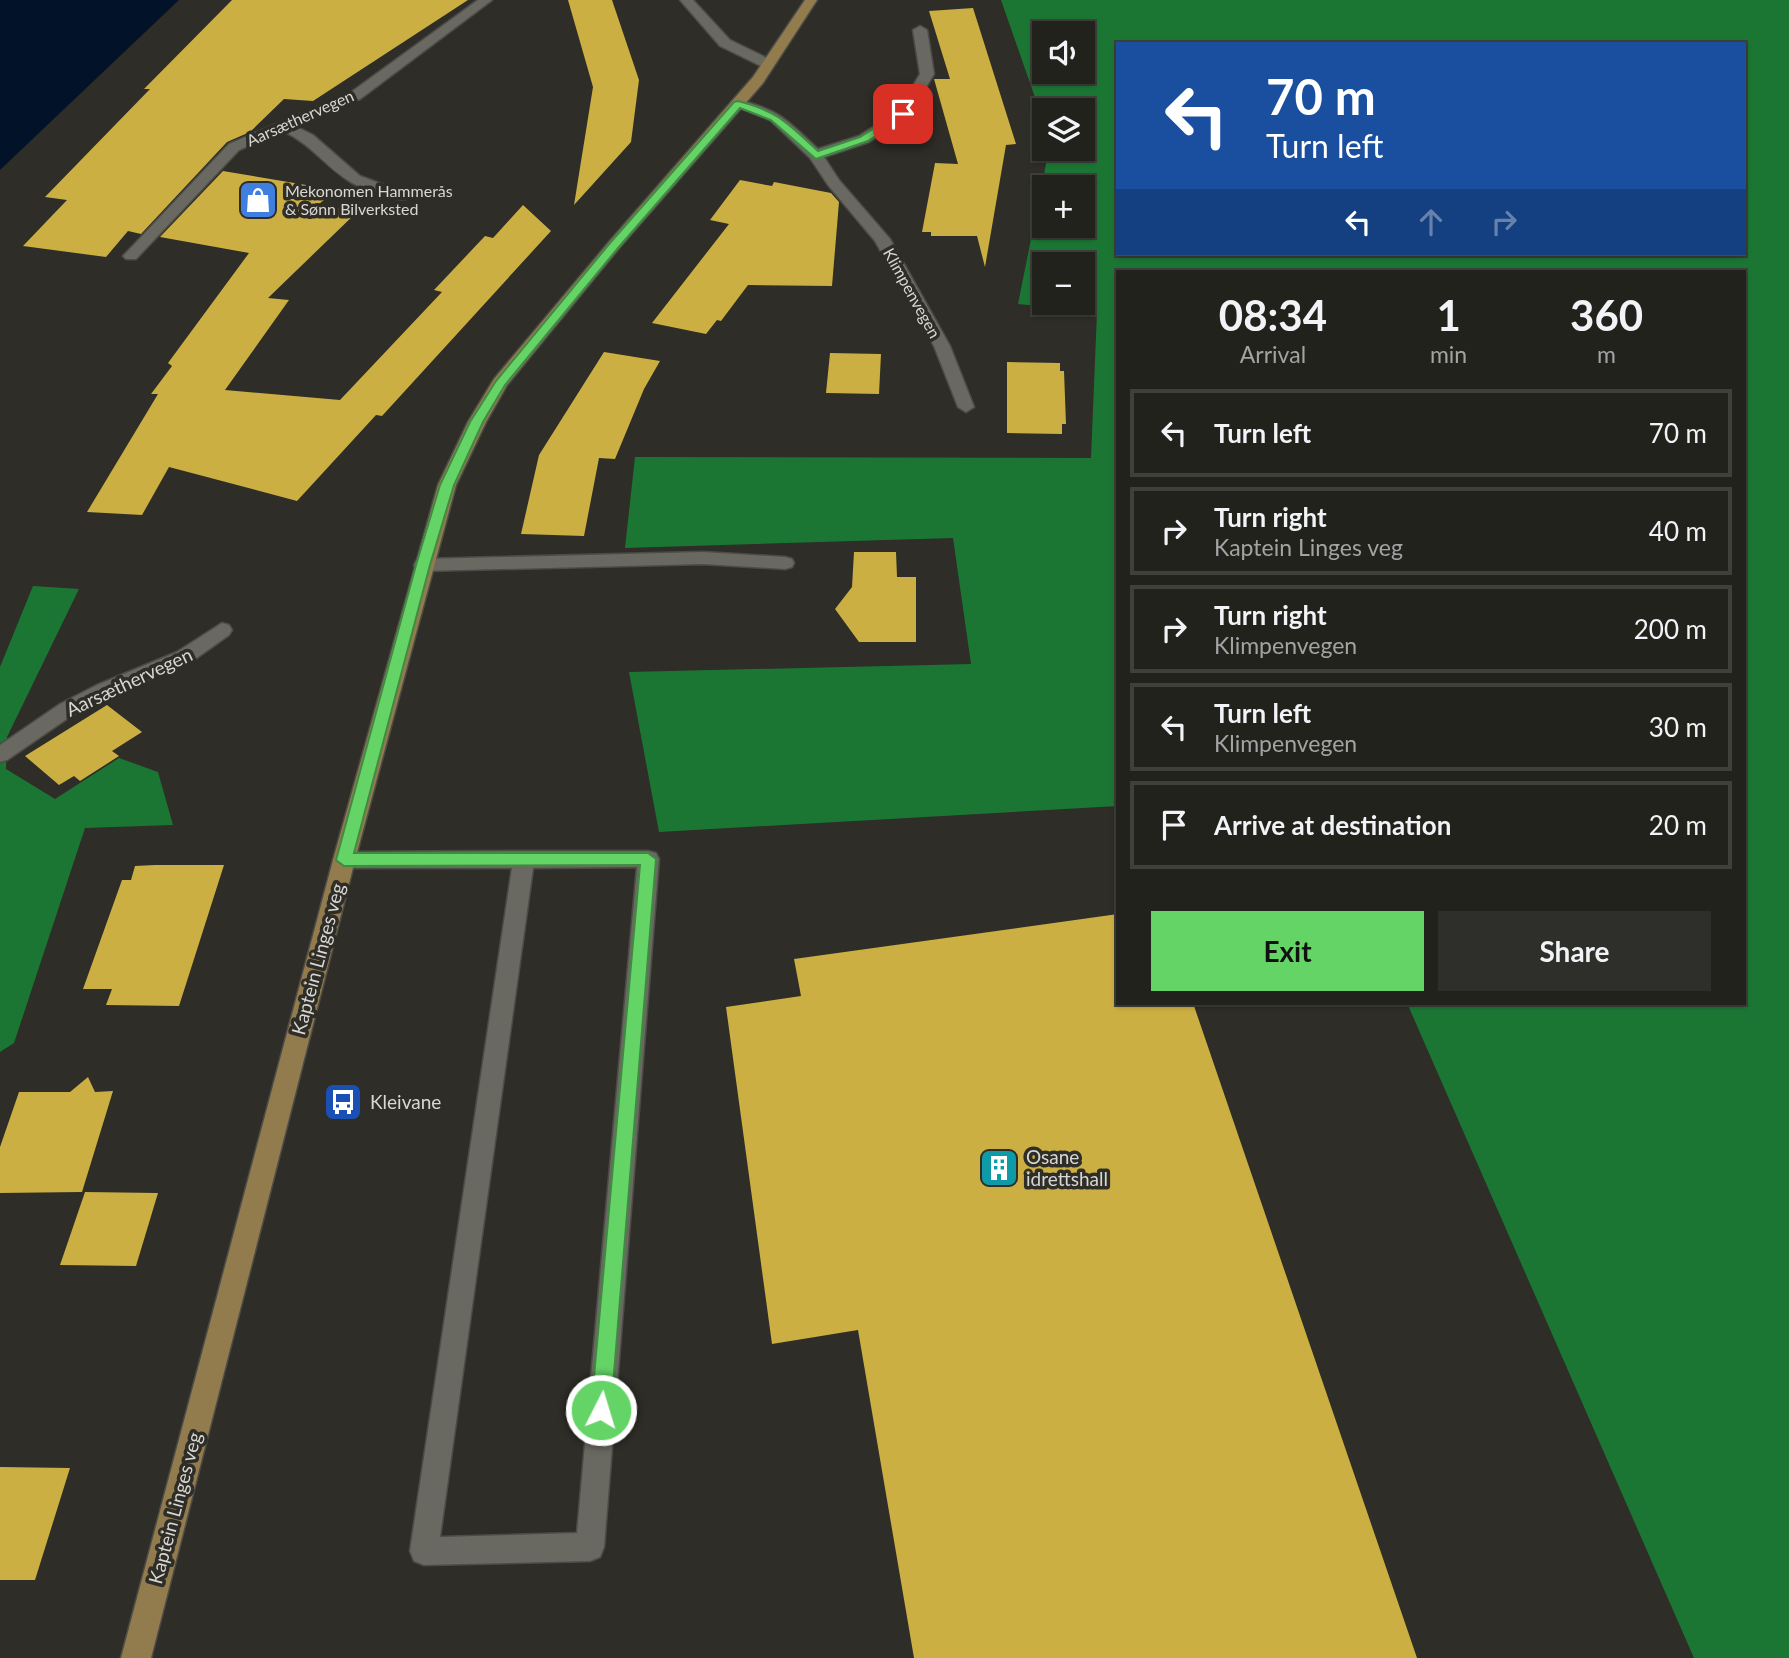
<!DOCTYPE html>
<meta charset="utf-8">
<style>
body{margin:0;font-family:Lato,sans-serif;background:#2e2f2a;color:#f1f3f6;height:100vh;display:flex;flex-direction:column;font-size:26px;white-space:nowrap}
*{box-sizing:border-box;margin:0}
p{font-size:23px;color:#a2a4a4}
.icon{flex:none;width:38px;height:38px;fill:none;stroke:currentColor;stroke-width:2;stroke-linecap:round;stroke-linejoin:round}
.map{position:relative;flex:1;overflow:hidden}
.panel{position:absolute;left:1116px;top:270px;width:630px;height:735px;display:flex;flex-direction:column;background:#22221d;border-radius:0px;box-shadow:0 2px 5px #0004,0 0 0 2px #3f3f3b}
.panel>*{flex:none}
.top-card{position:absolute;left:1116px;top:42px;width:630px;height:214px;border-radius:0px;box-shadow:0 2px 5px #0004,0 0 0 2px #3f3f3b;background:#1a4fa0;color:#fff;overflow:hidden}
.tools{position:absolute;left:1032px;top:21px;display:grid;gap:14px}
.tools a{display:grid;place-items:center;width:63px;height:63px;border-radius:0px;background:#22221d;box-shadow:0 2px 5px #0004,0 0 0 2px #3f3f3b;font-size:35px}
.pin{position:absolute;display:grid;place-items:center;width:60px;height:60px;color:#fff;margin:-30px;border-radius:14px;box-shadow:0 4px 10px #0006}
.me{position:absolute;width:77px;margin:-38px;rotate:5deg;stroke-linejoin:round;filter:drop-shadow(0 0 5px #0008)}
.turn{display:flex;align-items:center;gap:24px;height:147px;padding:0 35px;font-size:32px}
.turn .icon{width:91px;height:91px;stroke-width:2.5}
.turn b{display:block;font-size:49px;line-height:60px}
.lanes{display:flex;align-items:center;height:66px;padding:0 35px;background:#0003;justify-content:center;gap:35px;direction:ltr}
.lanes .off{opacity:.35}
.eta{display:flex;justify-content:space-evenly;align-items:center;height:119px;text-align:center}
.eta b{font-size:42px;font-weight:700;line-height:49px}
.action{display:flex;gap:14px;margin-top:auto;padding:14px 35px}
.action a{flex:1;height:80px;border-radius:0px;background:#65d467;color:#111;font-size:28px;font-weight:700;line-height:80px;text-align:center}
.action a+a{background:#2e2f2a;color:#f1f3f6}
ul{padding:0;list-style:none}
li{display:flex;align-items:center;gap:21px;height:88px;margin:0 14px 10px;padding:0 21px;border:4px solid #3f3f3b;border-radius:0px}
li div{flex:1}
li b{display:block;font-size:26px}
li em{font-style:normal}
.map>svg:first-child{display:block}
.forest{fill:#1b7634;fill-rule:evenodd}
.water{fill:#021329}
.building{fill:#cbaf42}
.lines{fill:none;stroke-linecap:round;stroke-linejoin:round}
.minor-casing{stroke:#4c4b47;stroke-width:3}
.major-casing{stroke:#4c4b47;stroke-width:3}
.minor{fill:#696861;fill-rule:evenodd}
.major{fill:#927b4c;fill-rule:evenodd}
.route{fill:#65d467;stroke:#428a43;stroke-width:2}
.labels{text-anchor:middle;stroke-width:7;stroke-linejoin:round;paint-order:stroke}
.far-street-label{font-size:16px;fill:#d8d7d3;stroke:#2e2d27}
.far-poi-label{font-size:16px;fill:#d8d7d3;stroke:#2e2d27;text-anchor:start}
.street-label{font-size:19px;fill:#d8d7d3;stroke:#2e2d27}
.poi-label{font-size:19px;fill:#d8d7d3;stroke:#2e2d27;text-anchor:start}
</style>
<div class="map">
<svg width="1789" height="1658" viewBox="0 0 1789 1658">
<rect width="100%" height="100%" fill="#2e2d27"/>
<g class="forest">
<path d="M1001 0H1789V1658H1694L1407 1003H1745V271H1118V806L659 832 629 672 971 664 953 538 625 548 635 457 1091 458 1097 312 1018 304 1049 149H1083V110H1045V126ZM1045 33H1083V72H1045ZM1118 44H1745V254H1118ZM1045 187H1083V226H1045ZM1045 264H1083V303H1045Z"/>
<path d="M33 586 79 589 7 737 6 769 55 799 119 758 158 772 173 825 85 828 14 1043 0 1052V667Z"/>
</g>
<path class="water" d="M0 0H179L0 170Z"/>
<g class="building">
<path d="M232 0H468L313 101 284 99 250 132 227 142 141 234 128 231 106 257 23 246 67 200 45 197 150 89H144Z"/>
<path d="M568 0H612L639 80 631 142 574 205 593 87Z"/>
<path d="M973 8 1016 144 1006 145 985 267 977 236H931V232H922L935 163 958 164 934 79H950L929 11Z"/>
<path d="M223 171 336 190 319 204 357 212 268 298 289 300 225 390 340 400 442 292 434 290 485 236 493 238 523 205 551 231 382 416 376 415 297 501 169 467 142 515 87 512 158 394H151L172 366 168 363 249 253 160 237Z"/>
<path d="M740 180 772 186 774 182 831 193 839 202 832 286 748 285 721 321 717 320 706 334 652 323 729 224 710 220Z"/>
<path d="M604 352 660 361 644 389 615 459 599 458 584 536 521 534 539 455Z"/>
<path d="M830 353 881 354 879 394 826 393Z"/>
<path d="M1007 362 1060 363V371H1064L1066 424H1062V434L1007 433Z"/>
<path d="M854 552H896L897 577H916V642H859L835 609 852 587Z"/>
<path d="M107 705 142 732 112 751 119 756 80 781 74 776 59 785 25 756Z"/>
<path d="M155 865H224L179 1006 106 1005 112 989H83L122 880H131L135 866Z"/>
<path d="M1118 914V1003H1193L1417 1658H914L858 1330 772 1344 726 1007 801 996 794 959Z"/>
<path d="M88 1077 95 1092 113 1091 82 1192 0 1193V1147L19 1092H70Z"/>
<path d="M85 1192 158 1193 136 1266 60 1265Z"/>
<path d="M0 1467 70 1468 35 1580H0Z"/>
</g>
<g class="lines">
<defs>
<g id="minor">
<path d="M478 0H492L360 99 295 126 313 135 360 176 406 193 408 196 406 199C396 202 359 188 349 181 324 165 312 145 283 131L239 150 136 259H126L123 256 126 253 229 144 350 93Z"/>
<path d="M680 0H693L730 40 773 61V67H763L720 46Z"/>
<path d="M920 26 927 30 934 74 908 117 869 142 824 157 839 180 890 239 950 346 974 407 966 412 958 407 934 346 875 241 828 185 810 158 770 120 731 104 738 100C779 109 789 122 818 149L859 136 898 111 920 74 913 30Z"/>
<path d="M703 552 785 557 792 559 794 563 792 567 785 569 703 564 423 571 416 569 414 565 416 561 423 559Z"/>
<path d="M222 623 229 625 232 630 229 635 191 662 111 695 74 714 7 760 0 762V745L60 704 97 685 177 652Z"/>
<path d="M524 851H648L656 853 659 859 604 1547 600 1557 590 1561 424 1565 414 1561 410 1551 512 868H344L336 866 333 860 336 854 344 852ZM637 867 577 1533 440 1537 533 868Z"/>
</g>
<path id="major" d="M805 0H817L763 83 619 248 507 385 486 422 456 485 355 860 151 1658H121L333 860 438 485 468 422 494 379 609 242 753 77Z"/>
</defs>
<use href="#minor" class="minor-casing"/>
<use href="#major" class="major-casing"/>
<use href="#minor" class="minor"/>
<use href="#major" class="major"/>
</g>
<path class="route" d="M738 101C778 111 788 124 818 151L860 137 900 112 909 114 868 141 816 159 771 120 740 108 618 248 505 385 483 422 454 485 430 565 354 853H648L656 859 611 1410 608 1417 601 1420 594 1417 591 1410 640 865 344 866 336 860 416 565 440 485 470 422 496 381 610 243 734 102Z"/>
<defs>
<symbol id="shop-square" viewBox="-11 -11 22 22"><rect x="-9" y="-9" width="18" height="18" rx="4" fill="#3f7fe0" stroke="#2e2d27"/><path d="M-5-2.5h2.3a2.7 3.5 0 0 1 5.4 0H5L5.5 6h-11ZM-1.5-2.5h3a1.5 2.3 0 0 0-3 0Z" fill="#fff"/></symbol>
<symbol id="bus-square" viewBox="-11 -11 22 22"><rect x="-9" y="-9" width="18" height="18" rx="4" fill="#1a4fb4" stroke="#2e2d27"/><path d="M-5-6H5V4H4V6H2V4H-2V6H-4V4H-5ZM-3.5-4V0h7V-4ZM-3.5 1.2v1.5H-2V1.2ZM2 1.2v1.5H3.5V1.2Z" fill="#fff"/></symbol>
<symbol id="building-square" viewBox="-11 -11 22 22"><rect x="-9" y="-9" width="18" height="18" rx="4" fill="#0f9aa8" stroke="#2e2d27"/><path d="M-4-6H4V6H1V3H-1V6H-4ZM-2.5-4.3h1.7v1.8h-1.7ZM.8-4.3h1.7v1.8H.8ZM-2.5-1h1.7V.8h-1.7ZM.8-1h1.7V.8H.8Z" fill="#fff"/></symbol>
</defs>
<g fill-rule="evenodd">
<use href="#shop-square" x="236" y="178" width="44" height="44"/>
<use href="#bus-square" x="321" y="1080" width="44" height="44"/>
<use href="#building-square" x="977" y="1146" width="44" height="44"/>
</g>
<g class="labels">
<g class="far-street-label">
<text transform="translate(300 118) rotate(-24)" y="6">Aarsæthervegen</text>
<text transform="translate(912 293) rotate(61)" y="6">Klimpenvegen</text>
</g>
<g class="far-poi-label">
<text x="285" y="197">Mekonomen Hammerås<tspan x="285" dy="18">&amp; Sønn Bilverksted</tspan></text>
</g>
<g class="street-label">
<text transform="translate(129 682) rotate(-25)" y="7">Aarsæthervegen</text>
<text transform="translate(318 959) rotate(-75)" y="7">Kaptein Linges veg</text>
<text transform="translate(175 1508) rotate(-75)" y="7">Kaptein Linges veg</text>
</g>
<g class="poi-label">
<text x="370" y="1109">Kleivane</text>
<text x="1026" y="1164">Osane<tspan x="1026" dy="22">idrettshall</tspan></text>
</g>
</g>
</svg>
<div class="tools">
<a><svg class="icon" aria-label="sound" viewBox="0 0 24 24"><path d="M4 9h4l5-4v14l-5-4H4zM17 9q2 3 0 6"/></svg></a>
<a><svg class="icon" aria-label="layers" viewBox="0 0 24 24"><path d="M12 4l9 5-9 5-9-5zM3 14l9 5 9-5"/></svg></a>
<a>+</a>
<a>−</a>
</div>
<div class="pin" style="left:903px;top:114px;background:#d93025"><svg class="icon" aria-label="arrive" viewBox="0 0 24 24"><path d="M6 21V4h12l-3 4 3 4H6"/></svg></div>
<svg class="me" style="left:601px;top:1410px" viewBox="-20 -20 40 40"><circle r="17" fill="#65d467" stroke="#fff" stroke-width="3"/><path d="M0-11L8 9 0 5-8 9z" fill="#fff"/></svg>
<div class="top-card">
<div class="turn"><svg class="icon" aria-label="left" viewBox="0 0 24 24"><path d="M17 20v-9H6M10 6l-5 5 5 5"/></svg><div><b>70 m</b>Turn left</div></div>
<div class="lanes"><svg class="icon" aria-label="left" viewBox="0 0 24 24"><path d="M17 20v-9H6M10 6l-5 5 5 5"/></svg><svg class="icon off" aria-label="ahead" viewBox="0 0 24 24"><path d="M12 20V5M6 11l6-6 6 6"/></svg><svg class="icon off" aria-label="right" viewBox="0 0 24 24"><path d="M7 20v-9h11M14 6l5 5-5 5"/></svg></div>
</div>
<section class="panel">
<div class="eta">
<div><b>08:34</b><p>Arrival</p></div>
<div><b>1</b><p>min</p></div>
<div><b>360</b><p>m</p></div>
</div>
<ul>
<li><svg class="icon" aria-label="left" viewBox="0 0 24 24"><path d="M17 20v-9H6M10 6l-5 5 5 5"/></svg><div><b>Turn left</b></div><em>70 m</em></li>
<li><svg class="icon" aria-label="right" viewBox="0 0 24 24"><path d="M7 20v-9h11M14 6l5 5-5 5"/></svg><div><b>Turn right</b><p>Kaptein Linges veg</p></div><em>40 m</em></li>
<li><svg class="icon" aria-label="right" viewBox="0 0 24 24"><path d="M7 20v-9h11M14 6l5 5-5 5"/></svg><div><b>Turn right</b><p>Klimpenvegen</p></div><em>200 m</em></li>
<li><svg class="icon" aria-label="left" viewBox="0 0 24 24"><path d="M17 20v-9H6M10 6l-5 5 5 5"/></svg><div><b>Turn left</b><p>Klimpenvegen</p></div><em>30 m</em></li>
<li><svg class="icon" aria-label="arrive" viewBox="0 0 24 24"><path d="M6 21V4h12l-3 4 3 4H6"/></svg><div><b>Arrive at destination</b></div><em>20 m</em></li>
</ul>
<div class="action"><a>Exit</a><a>Share</a></div>
</section>
</div>
